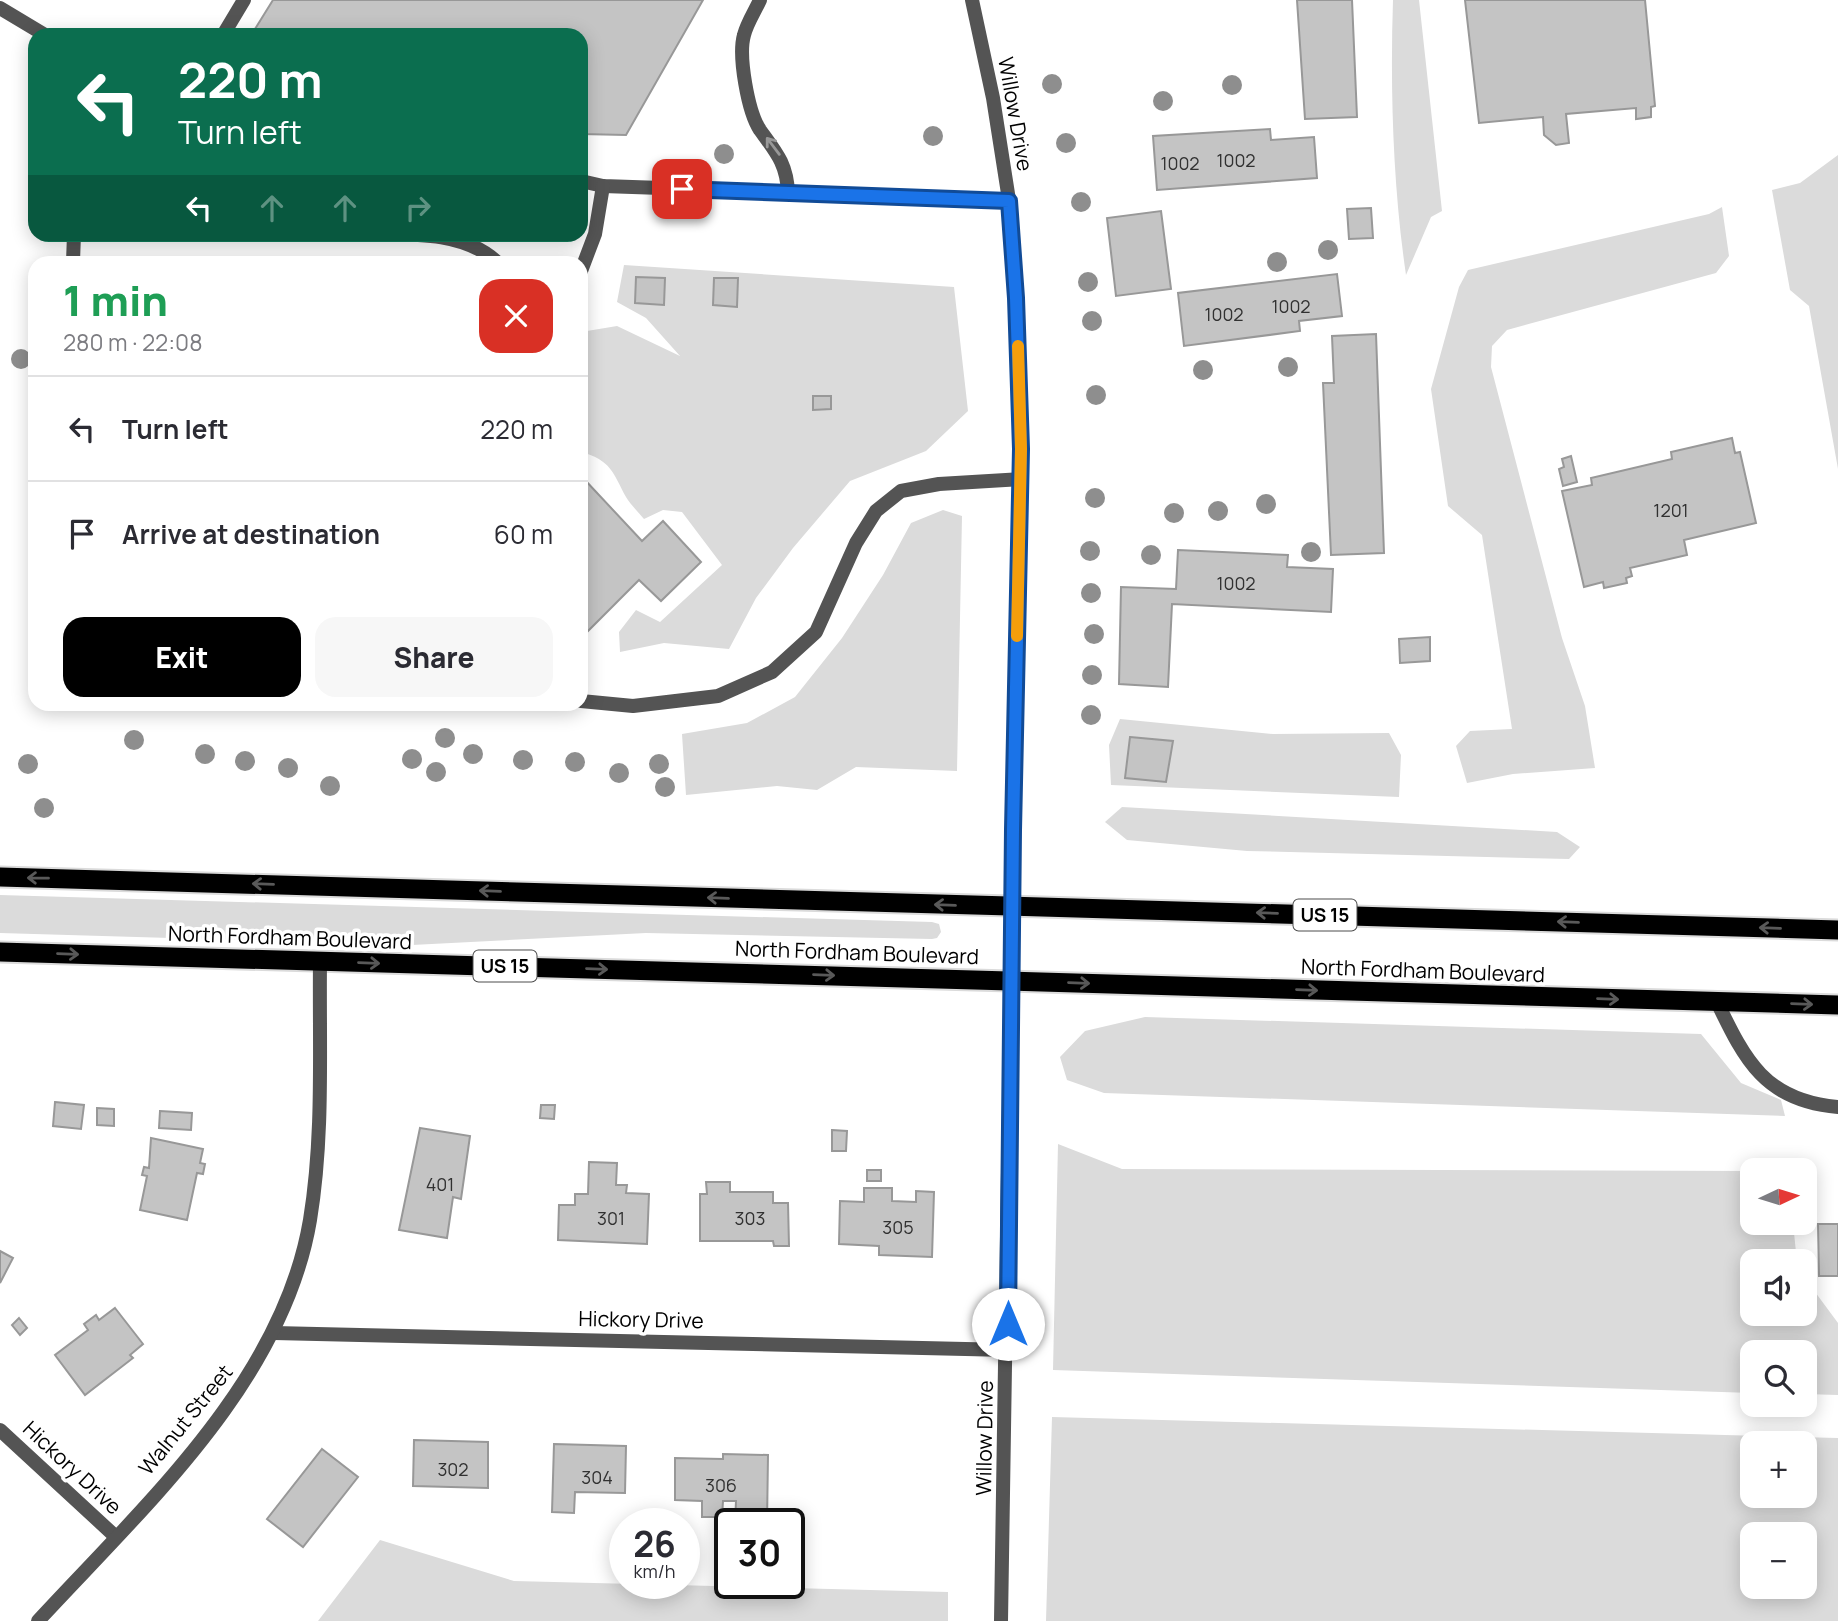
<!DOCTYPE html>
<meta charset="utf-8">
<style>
body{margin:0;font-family:Manrope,sans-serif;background:#f7f7f7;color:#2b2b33;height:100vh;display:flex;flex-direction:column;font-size:26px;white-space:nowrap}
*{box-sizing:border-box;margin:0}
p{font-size:23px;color:#7c7c81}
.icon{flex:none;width:38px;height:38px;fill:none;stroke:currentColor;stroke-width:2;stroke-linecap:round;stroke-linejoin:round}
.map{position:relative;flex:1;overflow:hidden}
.side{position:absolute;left:28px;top:256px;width:560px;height:455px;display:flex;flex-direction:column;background:#fff;border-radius:21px;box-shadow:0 4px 18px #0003}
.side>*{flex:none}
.top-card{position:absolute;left:28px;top:28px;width:560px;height:214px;border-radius:21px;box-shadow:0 4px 18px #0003;background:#0b6e4f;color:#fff;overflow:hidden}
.needle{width:46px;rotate:86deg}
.controls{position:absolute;left:1740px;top:1158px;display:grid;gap:14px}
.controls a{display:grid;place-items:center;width:77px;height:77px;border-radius:14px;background:#fff;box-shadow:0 4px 18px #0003;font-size:35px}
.speed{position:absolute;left:609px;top:1508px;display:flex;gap:14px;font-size:35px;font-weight:700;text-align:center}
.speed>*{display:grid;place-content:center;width:91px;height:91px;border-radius:50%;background:#fff;box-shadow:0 4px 18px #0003;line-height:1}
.speed small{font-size:18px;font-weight:400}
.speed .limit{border:4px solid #111;border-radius:10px;background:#fff;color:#111}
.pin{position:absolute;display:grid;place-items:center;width:60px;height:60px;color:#fff;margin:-30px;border-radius:14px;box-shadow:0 4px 10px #0006}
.me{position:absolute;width:77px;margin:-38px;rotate:0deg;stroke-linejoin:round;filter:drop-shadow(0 0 5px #0008)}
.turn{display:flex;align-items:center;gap:24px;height:147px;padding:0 35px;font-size:32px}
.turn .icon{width:91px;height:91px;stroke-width:2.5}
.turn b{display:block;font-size:49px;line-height:60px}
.lanes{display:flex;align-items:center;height:66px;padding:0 35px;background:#0003;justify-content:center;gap:35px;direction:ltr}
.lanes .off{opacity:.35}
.round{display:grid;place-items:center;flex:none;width:74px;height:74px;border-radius:21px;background:#f7f7f7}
.overview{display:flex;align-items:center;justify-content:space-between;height:119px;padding:0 35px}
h1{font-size:42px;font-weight:800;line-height:52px;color:#1e9e55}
.primary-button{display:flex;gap:14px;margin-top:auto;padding:14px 35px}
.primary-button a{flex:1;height:80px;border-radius:21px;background:#000;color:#fff;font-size:28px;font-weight:800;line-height:80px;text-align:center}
.primary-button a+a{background:#f7f7f7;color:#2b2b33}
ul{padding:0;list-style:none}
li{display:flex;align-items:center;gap:21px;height:105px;padding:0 35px;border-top:2px solid #e1e1e2}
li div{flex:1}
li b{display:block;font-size:26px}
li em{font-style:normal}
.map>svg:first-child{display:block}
.green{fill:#dbdbdb;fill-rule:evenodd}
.building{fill:#c4c4c4;stroke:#989898;stroke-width:2}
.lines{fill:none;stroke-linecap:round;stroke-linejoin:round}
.trunk-casing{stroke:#dbdbdb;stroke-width:23}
.service{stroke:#545454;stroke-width:14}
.minor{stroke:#545454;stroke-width:14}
.tertiary{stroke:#545454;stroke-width:14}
.trunk{stroke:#000;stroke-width:19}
.tree{fill:#8e8e8e}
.oneway{stroke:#989898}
.oneway2{stroke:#595959}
.route-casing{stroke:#114b97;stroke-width:18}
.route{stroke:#1a73e8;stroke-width:12}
.slow{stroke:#f59e0b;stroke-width:12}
.labels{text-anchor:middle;stroke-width:7;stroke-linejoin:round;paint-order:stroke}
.number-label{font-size:18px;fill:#313131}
.shield{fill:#fff;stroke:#4c4c4c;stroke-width:2}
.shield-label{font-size:19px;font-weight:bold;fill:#000}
.street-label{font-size:21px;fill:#000;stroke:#fff}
</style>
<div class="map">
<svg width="1838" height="1621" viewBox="0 0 1838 1621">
<rect width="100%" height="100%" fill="#fff"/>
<g class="green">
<path d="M1393 0H1419L1442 211 1431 217 1406 275C1393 186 1390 90 1393 0Z"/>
<path d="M1838 155V469L1809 306 1790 290 1772 190 1800 183Z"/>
<path d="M1722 207 1729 256 1716 273 1507 330 1492 346 1491 367 1562 638 1585 706 1595 768 1513 774 1467 783 1456 746 1470 731 1512 729 1482 535 1448 506 1431 389 1459 287 1468 270 1709 214Z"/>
<path d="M624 265 954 287 968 411 926 451 850 481 793 548 756 598 729 649 664 643 620 652 619 632 636 610 660 622 722 565 682 512 663 510 644 519C638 512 631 505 626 497 613 473 611 460 581 452V332L617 326 680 356 646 318 617 302Z"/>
<path d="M943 510 962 516 957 771 856 767 817 790 777 786 686 795 682 734 747 723 795 697 842 638 883 575 911 523Z"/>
<path d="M1120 719 1273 734 1389 733 1401 755 1399 797 1111 785 1109 745Z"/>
<path d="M1122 807 1557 832 1580 847 1569 859 1247 851 1127 840 1105 822Z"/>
<path d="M0 895 932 922 939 924 941 932 937 938 932 939 646 933 412 945 0 933Z"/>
<path d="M1145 1017 1701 1034 1741 1083 1781 1100 1785 1116 1104 1093 1067 1080 1060 1057 1085 1031Z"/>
<path d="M1058 1144 1122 1169 1752 1171V1223H1793L1797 1262H1752V1314H1804V1277L1838 1323V1395L1804 1394V1353H1752V1393L1053 1370Z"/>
<path d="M1052 1417 1838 1438V1621H1046ZM1752 1444H1804V1496H1752ZM1752 1535H1804V1587H1752Z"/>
<path d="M380 1540 514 1581 948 1592V1621H318Z"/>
</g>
<g class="building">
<path d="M273 0H703L626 135 581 134V35H265L255 29Z"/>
<path d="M1297 0H1352L1357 117 1305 119Z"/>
<path d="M1465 0H1645L1655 106 1651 107V117L1636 119V108L1566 114 1569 143 1556 145 1544 135 1543 117 1479 123Z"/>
<path d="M1270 129 1271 140 1314 137 1317 178 1157 190 1153 136Z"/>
<path d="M1371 208 1373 238 1349 239 1347 209Z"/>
<path d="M1161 211 1171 289 1116 296 1107 218Z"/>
<path d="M1337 274 1342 316 1299 321 1300 331 1184 346 1178 293Z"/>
<path d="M636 277 665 278 664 305 635 303Z"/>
<path d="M714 278H738L737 307 713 305Z"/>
<path d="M1376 334 1384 553 1331 555 1323 383H1334L1332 336Z"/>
<path d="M813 396H831V409L813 410Z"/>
<path d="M1732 438 1735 453 1740 452 1756 523 1684 540 1687 555 1630 568 1632 576 1626 578 1627 583 1604 588 1603 582 1584 587 1562 491 1592 485 1591 478 1672 459 1671 452Z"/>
<path d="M1571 456 1577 482 1563 486 1559 469 1564 467 1562 459Z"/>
<path d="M584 479 642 541 663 521 701 562 661 601 639 580 581 638V482Z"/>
<path d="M1178 550 1288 555 1287 567 1333 569 1331 612 1172 604 1168 687 1119 684 1121 587 1176 589Z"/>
<path d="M1430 637V661L1400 663 1399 639Z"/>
<path d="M1130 737 1173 741 1166 782 1125 778Z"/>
<path d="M55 1102 84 1105 81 1129 53 1126Z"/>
<path d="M541 1105H555L554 1119 540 1118Z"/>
<path d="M97 1108 114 1109V1126L97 1125Z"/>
<path d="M160 1111 192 1113 191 1130 159 1128Z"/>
<path d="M420 1128 470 1136 461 1199 453 1197 447 1238 399 1230Z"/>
<path d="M832 1130 847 1131 846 1151H832Z"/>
<path d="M151 1138 203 1149 200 1163 205 1164 203 1174 197 1173 187 1220 140 1210 147 1176 142 1175 144 1167 149 1168Z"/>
<path d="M589 1162 617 1163 616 1185H627L626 1193 649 1194 647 1244 558 1240 559 1205H575V1194H588Z"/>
<rect x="867" y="1170" width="14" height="11"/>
<path d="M706 1182H730V1192H773V1203H788L789 1246H774L773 1241H700V1194H707Z"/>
<path d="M864 1188H892V1201L916 1202V1191L934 1192 932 1257 879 1255V1246L839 1244 840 1201 864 1202Z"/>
<path d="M1818 1224H1838V1276H1819Z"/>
<path d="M0 1251 13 1258 0 1283Z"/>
<path d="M115 1308 143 1344 130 1355 133 1358 85 1395 55 1355 88 1330 84 1324 96 1315 99 1320Z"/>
<path d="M19 1318 27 1328 20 1335 12 1325Z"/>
<path d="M414 1440 488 1442V1488L413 1486Z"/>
<path d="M554 1444 626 1446 625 1493 575 1492 574 1513 552 1512Z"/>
<path d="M322 1449 358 1477 303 1547 267 1519Z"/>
<path d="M723 1454 768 1455 767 1524H735L736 1501H723L722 1517H702V1501L675 1500V1458L723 1459Z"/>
</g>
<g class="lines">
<defs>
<g id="trunk">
<path d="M0 877 1838 930"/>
<path d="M0 952 1838 1005"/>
</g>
</defs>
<use href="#trunk" class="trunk-casing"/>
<g class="service">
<path d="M760 0C755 11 747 23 744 35 738 56 748 112 760 130 776 152 787 164 788 193"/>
<path d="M0 8 45 35"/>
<path d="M223 35 244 0"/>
<path d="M581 181 603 186 1009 200"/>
<path d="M345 234C395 236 458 226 497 262"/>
<path d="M73 262 74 234"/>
<path d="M581 271 595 234 603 186"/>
<path d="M581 701 633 706 718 696 772 672 816 632 856 543 876 511 901 491 939 484 1021 479"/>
</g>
<g class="minor">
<path d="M1717 1002C1745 1060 1765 1101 1838 1107"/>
<path d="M274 1333 1008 1350"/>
<path d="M0 1430 116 1537"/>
<path d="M38 1621C144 1506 283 1381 310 1220 324 1135 319 1047 320 961"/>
<path d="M1001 1621 1011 981"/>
</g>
<path class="tertiary" d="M972 0 993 98 1009 200 1020 380 1021 479 1011 981"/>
<use href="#trunk" class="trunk"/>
</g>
<g class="tree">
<circle cx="1052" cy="84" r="10"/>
<circle cx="1232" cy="85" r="10"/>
<circle cx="1163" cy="101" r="10"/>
<circle cx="933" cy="136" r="10"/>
<circle cx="1066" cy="143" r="10"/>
<circle cx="724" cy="154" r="10"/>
<circle cx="1081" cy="202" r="10"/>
<circle cx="1328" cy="250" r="10"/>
<circle cx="1277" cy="262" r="10"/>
<circle cx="1088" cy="282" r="10"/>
<circle cx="1092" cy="321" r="10"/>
<circle cx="21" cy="359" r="10"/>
<circle cx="1288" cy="367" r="10"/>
<circle cx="1203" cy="370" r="10"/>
<circle cx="1096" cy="395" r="10"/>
<circle cx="1095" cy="498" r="10"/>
<circle cx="1266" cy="504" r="10"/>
<circle cx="1218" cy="511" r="10"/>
<circle cx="1174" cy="513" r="10"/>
<circle cx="1090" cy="551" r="10"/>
<circle cx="1311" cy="552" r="10"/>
<circle cx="1151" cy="555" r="10"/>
<circle cx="1091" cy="593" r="10"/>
<circle cx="1094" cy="634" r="10"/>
<circle cx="1092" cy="675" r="10"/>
<circle cx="1091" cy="715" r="10"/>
<circle cx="445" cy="738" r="10"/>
<circle cx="134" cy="740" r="10"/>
<circle cx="205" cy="754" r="10"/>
<circle cx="473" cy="754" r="10"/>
<circle cx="412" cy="759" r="10"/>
<circle cx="523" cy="760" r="10"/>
<circle cx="245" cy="761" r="10"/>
<circle cx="575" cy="762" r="10"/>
<circle cx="28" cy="764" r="10"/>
<circle cx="659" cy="764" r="10"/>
<circle cx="288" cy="768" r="10"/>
<circle cx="436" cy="772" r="10"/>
<circle cx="619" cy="773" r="10"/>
<circle cx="330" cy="786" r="10"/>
<circle cx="665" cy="787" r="10"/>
<circle cx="44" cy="808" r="10"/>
</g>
<defs><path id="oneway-shaft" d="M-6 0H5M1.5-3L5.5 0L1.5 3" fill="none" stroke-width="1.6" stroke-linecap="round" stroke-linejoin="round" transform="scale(1.75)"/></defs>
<use class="oneway" href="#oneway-shaft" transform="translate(773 146) rotate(-127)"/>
<g class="oneway2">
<use href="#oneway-shaft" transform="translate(38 878) rotate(-179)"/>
<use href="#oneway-shaft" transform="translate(263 884) rotate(-178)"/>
<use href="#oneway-shaft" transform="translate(490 891) rotate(-178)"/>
<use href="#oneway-shaft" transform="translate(718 898) rotate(-178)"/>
<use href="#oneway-shaft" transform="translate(945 905) rotate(-178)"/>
<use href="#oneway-shaft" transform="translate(1267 913) rotate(-178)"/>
<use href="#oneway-shaft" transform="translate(1568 922) rotate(-178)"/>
<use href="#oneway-shaft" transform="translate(1770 928) rotate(-178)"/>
<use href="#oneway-shaft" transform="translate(68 954) rotate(2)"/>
<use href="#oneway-shaft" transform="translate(369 963) rotate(2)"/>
<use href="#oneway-shaft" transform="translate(597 969) rotate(2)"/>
<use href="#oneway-shaft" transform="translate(824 975) rotate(2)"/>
<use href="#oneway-shaft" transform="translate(1079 983) rotate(2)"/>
<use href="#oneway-shaft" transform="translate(1307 990) rotate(2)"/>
<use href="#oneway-shaft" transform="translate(1608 999) rotate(2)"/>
<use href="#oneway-shaft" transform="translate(1802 1004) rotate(2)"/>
</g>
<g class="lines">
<defs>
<path id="route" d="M682 189 1009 201 1016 298 1021 449 1013 830 1008 1324"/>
</defs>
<use href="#route" class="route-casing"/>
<use href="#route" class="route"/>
<path class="slow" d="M1017 636 1021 449 1018 346"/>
</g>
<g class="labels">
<g class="number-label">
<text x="1236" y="167">1002</text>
<text x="1180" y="170">1002</text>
<text x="1291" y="313">1002</text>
<text x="1224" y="321">1002</text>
<text x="1671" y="517">1201</text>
<text x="1236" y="590">1002</text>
<text x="440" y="1191">401</text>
<text x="611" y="1225">301</text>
<text x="750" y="1225">303</text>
<text x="898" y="1234">305</text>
<text x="453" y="1476">302</text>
<text x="597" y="1484">304</text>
<text x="721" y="1492">306</text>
</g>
<g class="shield">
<rect x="1293.5" y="899.5" width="63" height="31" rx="5"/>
<rect x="473.5" y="950.5" width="63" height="31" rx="5"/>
</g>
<g class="shield-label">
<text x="1325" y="922">US 15</text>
<text x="505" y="973">US 15</text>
</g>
<g class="street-label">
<text transform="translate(1015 114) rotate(80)" y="7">Willow Drive</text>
<text transform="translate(290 938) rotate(2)" y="7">North Fordham Boulevard</text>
<text transform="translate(857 953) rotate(2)" y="7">North Fordham Boulevard</text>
<text transform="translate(1423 971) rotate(2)" y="7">North Fordham Boulevard</text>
<text transform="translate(641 1320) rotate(1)" y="7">Hickory Drive</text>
<text transform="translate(186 1420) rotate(-51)" y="7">Walnut Street</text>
<text transform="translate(985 1438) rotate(-89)" y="7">Willow Drive</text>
<text transform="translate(72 1468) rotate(43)" y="7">Hickory Drive</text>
</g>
</g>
</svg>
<div class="controls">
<a><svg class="needle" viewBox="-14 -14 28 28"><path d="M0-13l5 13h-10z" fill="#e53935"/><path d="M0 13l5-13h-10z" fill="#7c7c81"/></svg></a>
<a><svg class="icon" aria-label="sound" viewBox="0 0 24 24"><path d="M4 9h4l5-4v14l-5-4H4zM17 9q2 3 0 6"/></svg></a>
<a><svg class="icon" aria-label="search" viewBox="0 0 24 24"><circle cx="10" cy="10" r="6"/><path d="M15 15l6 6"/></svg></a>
<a>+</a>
<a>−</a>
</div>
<div class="speed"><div>26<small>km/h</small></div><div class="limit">30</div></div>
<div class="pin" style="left:682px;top:189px;background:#d93025"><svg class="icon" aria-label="arrive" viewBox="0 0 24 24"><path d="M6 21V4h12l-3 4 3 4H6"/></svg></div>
<svg class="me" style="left:1008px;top:1324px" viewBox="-20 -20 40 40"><circle r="19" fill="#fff"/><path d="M0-13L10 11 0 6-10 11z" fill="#1a73e8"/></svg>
<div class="top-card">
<div class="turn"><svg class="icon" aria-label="left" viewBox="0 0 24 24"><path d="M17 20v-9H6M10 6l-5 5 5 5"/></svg><div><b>220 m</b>Turn left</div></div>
<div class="lanes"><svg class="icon" aria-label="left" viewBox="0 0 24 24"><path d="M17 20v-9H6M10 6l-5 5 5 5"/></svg><svg class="icon off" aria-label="ahead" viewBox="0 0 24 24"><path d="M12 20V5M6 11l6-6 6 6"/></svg><svg class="icon off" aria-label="ahead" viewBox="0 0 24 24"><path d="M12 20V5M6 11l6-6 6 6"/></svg><svg class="icon off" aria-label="right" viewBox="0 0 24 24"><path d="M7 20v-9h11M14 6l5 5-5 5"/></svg></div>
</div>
<section class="side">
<div class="overview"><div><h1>1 min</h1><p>280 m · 22:08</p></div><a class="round" style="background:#d93025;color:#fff"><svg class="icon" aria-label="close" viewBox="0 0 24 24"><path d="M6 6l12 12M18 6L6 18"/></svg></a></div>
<ul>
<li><svg class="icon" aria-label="left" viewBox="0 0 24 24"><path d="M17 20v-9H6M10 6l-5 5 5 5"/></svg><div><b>Turn left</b></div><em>220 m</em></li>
<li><svg class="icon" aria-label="arrive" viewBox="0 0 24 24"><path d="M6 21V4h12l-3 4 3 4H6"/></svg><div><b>Arrive at destination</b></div><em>60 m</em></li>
</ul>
<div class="primary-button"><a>Exit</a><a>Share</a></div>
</section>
</div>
